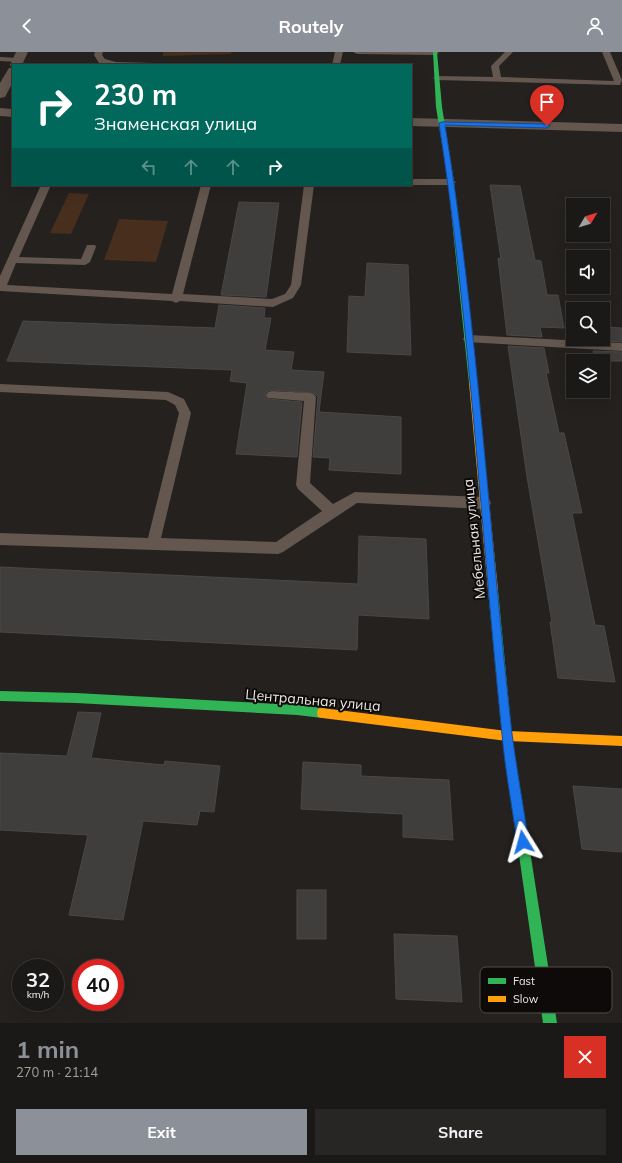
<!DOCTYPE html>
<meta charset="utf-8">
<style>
body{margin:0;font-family:Mulish,sans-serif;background:#282624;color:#f1f3f6;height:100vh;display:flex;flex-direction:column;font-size:15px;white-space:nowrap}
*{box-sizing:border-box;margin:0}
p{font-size:13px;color:#a0a0a1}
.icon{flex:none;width:22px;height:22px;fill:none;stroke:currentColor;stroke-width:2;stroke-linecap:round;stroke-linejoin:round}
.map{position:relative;height:971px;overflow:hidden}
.drawer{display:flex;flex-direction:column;background:#1b1917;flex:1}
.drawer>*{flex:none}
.guide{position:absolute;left:12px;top:12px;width:400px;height:122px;border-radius:0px;box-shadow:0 4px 16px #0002,0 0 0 1px #393836;background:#00695c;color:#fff;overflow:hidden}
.needle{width:26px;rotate:52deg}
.tools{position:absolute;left:566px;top:146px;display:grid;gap:8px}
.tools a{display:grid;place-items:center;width:44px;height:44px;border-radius:0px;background:#1b1917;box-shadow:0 4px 16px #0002,0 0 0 1px #393836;font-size:20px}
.speed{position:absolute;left:12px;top:907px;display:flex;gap:8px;font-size:20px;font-weight:700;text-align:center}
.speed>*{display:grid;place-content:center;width:52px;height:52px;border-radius:50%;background:#1b1917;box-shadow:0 4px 16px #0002,0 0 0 1px #393836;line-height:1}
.speed small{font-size:10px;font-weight:400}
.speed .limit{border:6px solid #d22;background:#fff;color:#111}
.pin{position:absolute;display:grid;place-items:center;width:34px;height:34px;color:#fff;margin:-41px -17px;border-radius:50% 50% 50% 0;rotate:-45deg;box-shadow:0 0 4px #0007}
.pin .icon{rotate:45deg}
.me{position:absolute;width:44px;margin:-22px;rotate:352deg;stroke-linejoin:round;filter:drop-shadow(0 0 3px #0008)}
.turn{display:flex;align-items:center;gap:14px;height:84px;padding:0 16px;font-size:18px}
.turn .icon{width:52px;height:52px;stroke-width:2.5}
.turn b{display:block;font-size:28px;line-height:34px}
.lanes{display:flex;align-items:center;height:38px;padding:0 16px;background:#0003;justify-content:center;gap:20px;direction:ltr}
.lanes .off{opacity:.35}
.round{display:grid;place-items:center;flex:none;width:42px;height:42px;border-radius:0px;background:#282624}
.headline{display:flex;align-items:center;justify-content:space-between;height:68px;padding:0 16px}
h1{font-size:24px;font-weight:700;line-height:30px;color:#8c9099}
.action{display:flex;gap:8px;margin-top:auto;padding:8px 16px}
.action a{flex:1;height:46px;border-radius:0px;background:#8c9099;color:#fff;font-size:16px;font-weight:700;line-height:46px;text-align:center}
.action a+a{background:#282624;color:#f1f3f6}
header{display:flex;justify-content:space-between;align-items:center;height:52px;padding:0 16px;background:#8c9099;color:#fff;font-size:18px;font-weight:700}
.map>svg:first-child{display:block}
.green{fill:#472e1d}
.building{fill:#403e3c;stroke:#4a4847}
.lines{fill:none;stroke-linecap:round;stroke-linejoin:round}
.lane{fill:#63574f;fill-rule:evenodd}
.street{fill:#63574f;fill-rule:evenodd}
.fast{fill:#30b455;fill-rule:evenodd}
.slow{fill:#ff9f0a;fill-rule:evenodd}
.route{fill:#1a73e8;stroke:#114b97}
.labels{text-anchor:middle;stroke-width:4;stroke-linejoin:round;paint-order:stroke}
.street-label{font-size:14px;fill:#ebe7e5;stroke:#0d0a09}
.key{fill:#0d0a09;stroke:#504c4b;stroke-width:1}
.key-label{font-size:11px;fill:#ebe7e5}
</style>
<header><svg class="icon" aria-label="back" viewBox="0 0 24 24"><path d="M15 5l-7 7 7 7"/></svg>Routely<svg class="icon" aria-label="person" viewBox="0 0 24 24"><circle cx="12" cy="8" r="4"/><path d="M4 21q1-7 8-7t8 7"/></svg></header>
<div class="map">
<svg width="622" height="971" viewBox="0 0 622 971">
<rect width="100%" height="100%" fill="#24211f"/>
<g class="green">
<path d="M163 0H231V2L163 4Z"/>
<path d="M69 141 89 142 71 182 50 181Z"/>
<path d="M119 167 168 169 156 210 104 208Z"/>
</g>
<g class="building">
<path d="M490 133 520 134 535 208 541 209 547 243H558L564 276 540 275 542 285 507 283 498 206 501 207Z"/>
<path d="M239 150 279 151 266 245 221 243Z"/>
<path d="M367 211 408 213 411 303 347 300 349 244 365 245Z"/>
<path d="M219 253 265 256 264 266H271L265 298 294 300 291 318 324 320 319 360 401 365V422L329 418 330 406 313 405 318 345 314 341 272 338 268 339 265 342 268 347 302 350 297 405 236 402 247 331 230 329 232 318 7 309 23 269 215 276Z"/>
<path d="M603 275 622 276V290L591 288 603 287Z"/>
<path d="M508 294 544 296 549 321H546L559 381H564L582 461H572L595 573 604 574 615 630 558 626 550 570H552L527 425Z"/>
<path d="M593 299 622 300V309H595Z"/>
<path d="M359 484 426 487 429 567 358 563 357 598 0 580V515L358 532Z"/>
<path d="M78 660 101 661 91 706 164 713 165 709 220 714 214 760 200 759 197 773 143 769 123 868 69 863 88 783 0 778V701L67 704Z"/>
<path d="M303 710 361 713V724L449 728 453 788 403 785V762L301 757Z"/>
<path d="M573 734 622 737V800L582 797Z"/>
<rect x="297" y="838" width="29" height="49"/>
<path d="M394 882 457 884 462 950 396 947Z"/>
</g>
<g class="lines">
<g class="lane">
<path d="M95 0H103L102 3 105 7 116 10 154 11 158 13H110L99 11 94 3Z"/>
<path d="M335 0H343L340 13H332Z"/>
<path d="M353 0H438L439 1 435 3 357 2Z"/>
<path d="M505 0H513L499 14 501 25 614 29 602 0H610L622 28 620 33H617L437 28 433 26 437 24 493 25 491 14Z"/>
<path d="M0 5 19 6 23 8 19 10 0 9Z"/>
<path d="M411 127H451L456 130 451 133H411Z"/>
<path d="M41 133H51L19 205 81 207 87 193H95L96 195 90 210 85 213 16 211 7 233 172 242 201 133H211L183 242 272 247 285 242 291 233 304 133H314L301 233 293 246 273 255 180 249 176 251 172 249 0 239V224Z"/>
<path d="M469 283 622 291V299L465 290 463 287 465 284Z"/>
<path d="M0 332 168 340 184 347 191 361 161 486 276 490 322 459 298 437 296 433 304 349 268 346 266 343 268 340 272 339 310 341 314 342 316 345 310 431 333 452 355 440 484 445 489 447 491 451 489 455 484 457 357 451 283 500 278 502 0 493V481L148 486 179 361 175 353 166 348 0 340Z"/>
</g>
<g class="street">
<path d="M16 0H28L22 13H13V30L5 45 0 46V31L9 16H12L10 13Z"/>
<path d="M0 56 13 57V65L0 64Z"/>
<path d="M411 66 622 72V80L411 74Z"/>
</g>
<g class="fast">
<path d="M433 0H437L442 55 454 130 477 331 473 334 469 331 448 130 436 55Z"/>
<path d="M493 534 496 535 498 538 512 684 557 971H543L502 684 488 538 490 535Z"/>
<path d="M0 639 76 641 297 653 322 656 326 657 327 661 326 665 322 666 297 663 76 651 0 649Z"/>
</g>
<g class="slow">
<path d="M473 328 477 331 498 538 496 541 493 542 490 541 488 538 469 331Z"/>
<path d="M322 656 507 679 622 684V694L507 689 322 666 318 665 317 661 318 657Z"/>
</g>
</g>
<path class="route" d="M442 70 547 72 550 74 547 76 445 73C478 275 489 479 512 682 517 718 523 754 529 790L527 794 523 795 519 794 517 790C512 754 505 718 502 682 481 478 470 273 439 71Z"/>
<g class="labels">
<g class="street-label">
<text transform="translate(474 487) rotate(-96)" y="5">Мебельная улица</text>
<text transform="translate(313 648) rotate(5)" y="5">Центральная улица</text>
</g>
</g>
<rect x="480" y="915" width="132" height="46" rx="6" class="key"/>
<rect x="488" y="926" width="18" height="6" fill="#30b455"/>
<rect x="488" y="944" width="18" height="6" fill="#ff9f0a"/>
<g class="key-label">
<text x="513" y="933">Fast</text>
<text x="513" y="951">Slow</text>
</g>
</svg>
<div class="tools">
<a><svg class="needle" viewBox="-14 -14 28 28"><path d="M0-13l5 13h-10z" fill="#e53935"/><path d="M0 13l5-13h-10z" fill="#a0a0a1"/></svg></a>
<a><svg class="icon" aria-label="sound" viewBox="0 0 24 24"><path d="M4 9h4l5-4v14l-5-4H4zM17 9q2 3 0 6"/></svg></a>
<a><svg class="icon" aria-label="search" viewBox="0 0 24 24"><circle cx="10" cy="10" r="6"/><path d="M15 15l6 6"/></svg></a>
<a><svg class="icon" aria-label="layers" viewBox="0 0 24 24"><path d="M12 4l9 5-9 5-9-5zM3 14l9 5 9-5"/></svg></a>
</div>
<div class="speed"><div>32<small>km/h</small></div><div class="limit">40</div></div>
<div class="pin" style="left:547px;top:74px;background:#d93025"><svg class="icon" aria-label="arrive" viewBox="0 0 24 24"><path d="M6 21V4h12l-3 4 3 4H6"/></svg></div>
<svg class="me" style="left:523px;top:790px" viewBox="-20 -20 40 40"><path d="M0-17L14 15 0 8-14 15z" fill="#1a73e8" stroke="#fff" stroke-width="4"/></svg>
<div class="guide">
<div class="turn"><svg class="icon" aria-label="right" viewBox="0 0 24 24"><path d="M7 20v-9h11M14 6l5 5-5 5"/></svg><div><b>230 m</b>Знаменская улица</div></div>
<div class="lanes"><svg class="icon off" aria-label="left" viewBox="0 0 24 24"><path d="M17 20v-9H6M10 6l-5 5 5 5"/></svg><svg class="icon off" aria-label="ahead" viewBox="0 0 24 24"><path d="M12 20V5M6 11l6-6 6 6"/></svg><svg class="icon off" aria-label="ahead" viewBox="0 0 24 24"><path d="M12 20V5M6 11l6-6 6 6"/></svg><svg class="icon" aria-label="right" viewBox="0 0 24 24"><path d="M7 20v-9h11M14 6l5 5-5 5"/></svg></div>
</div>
</div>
<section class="drawer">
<div class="headline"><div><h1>1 min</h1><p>270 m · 21:14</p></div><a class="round" style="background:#d93025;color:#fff"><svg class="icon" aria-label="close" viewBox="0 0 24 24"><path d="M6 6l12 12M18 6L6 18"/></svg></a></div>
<div class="action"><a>Exit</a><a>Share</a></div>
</section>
